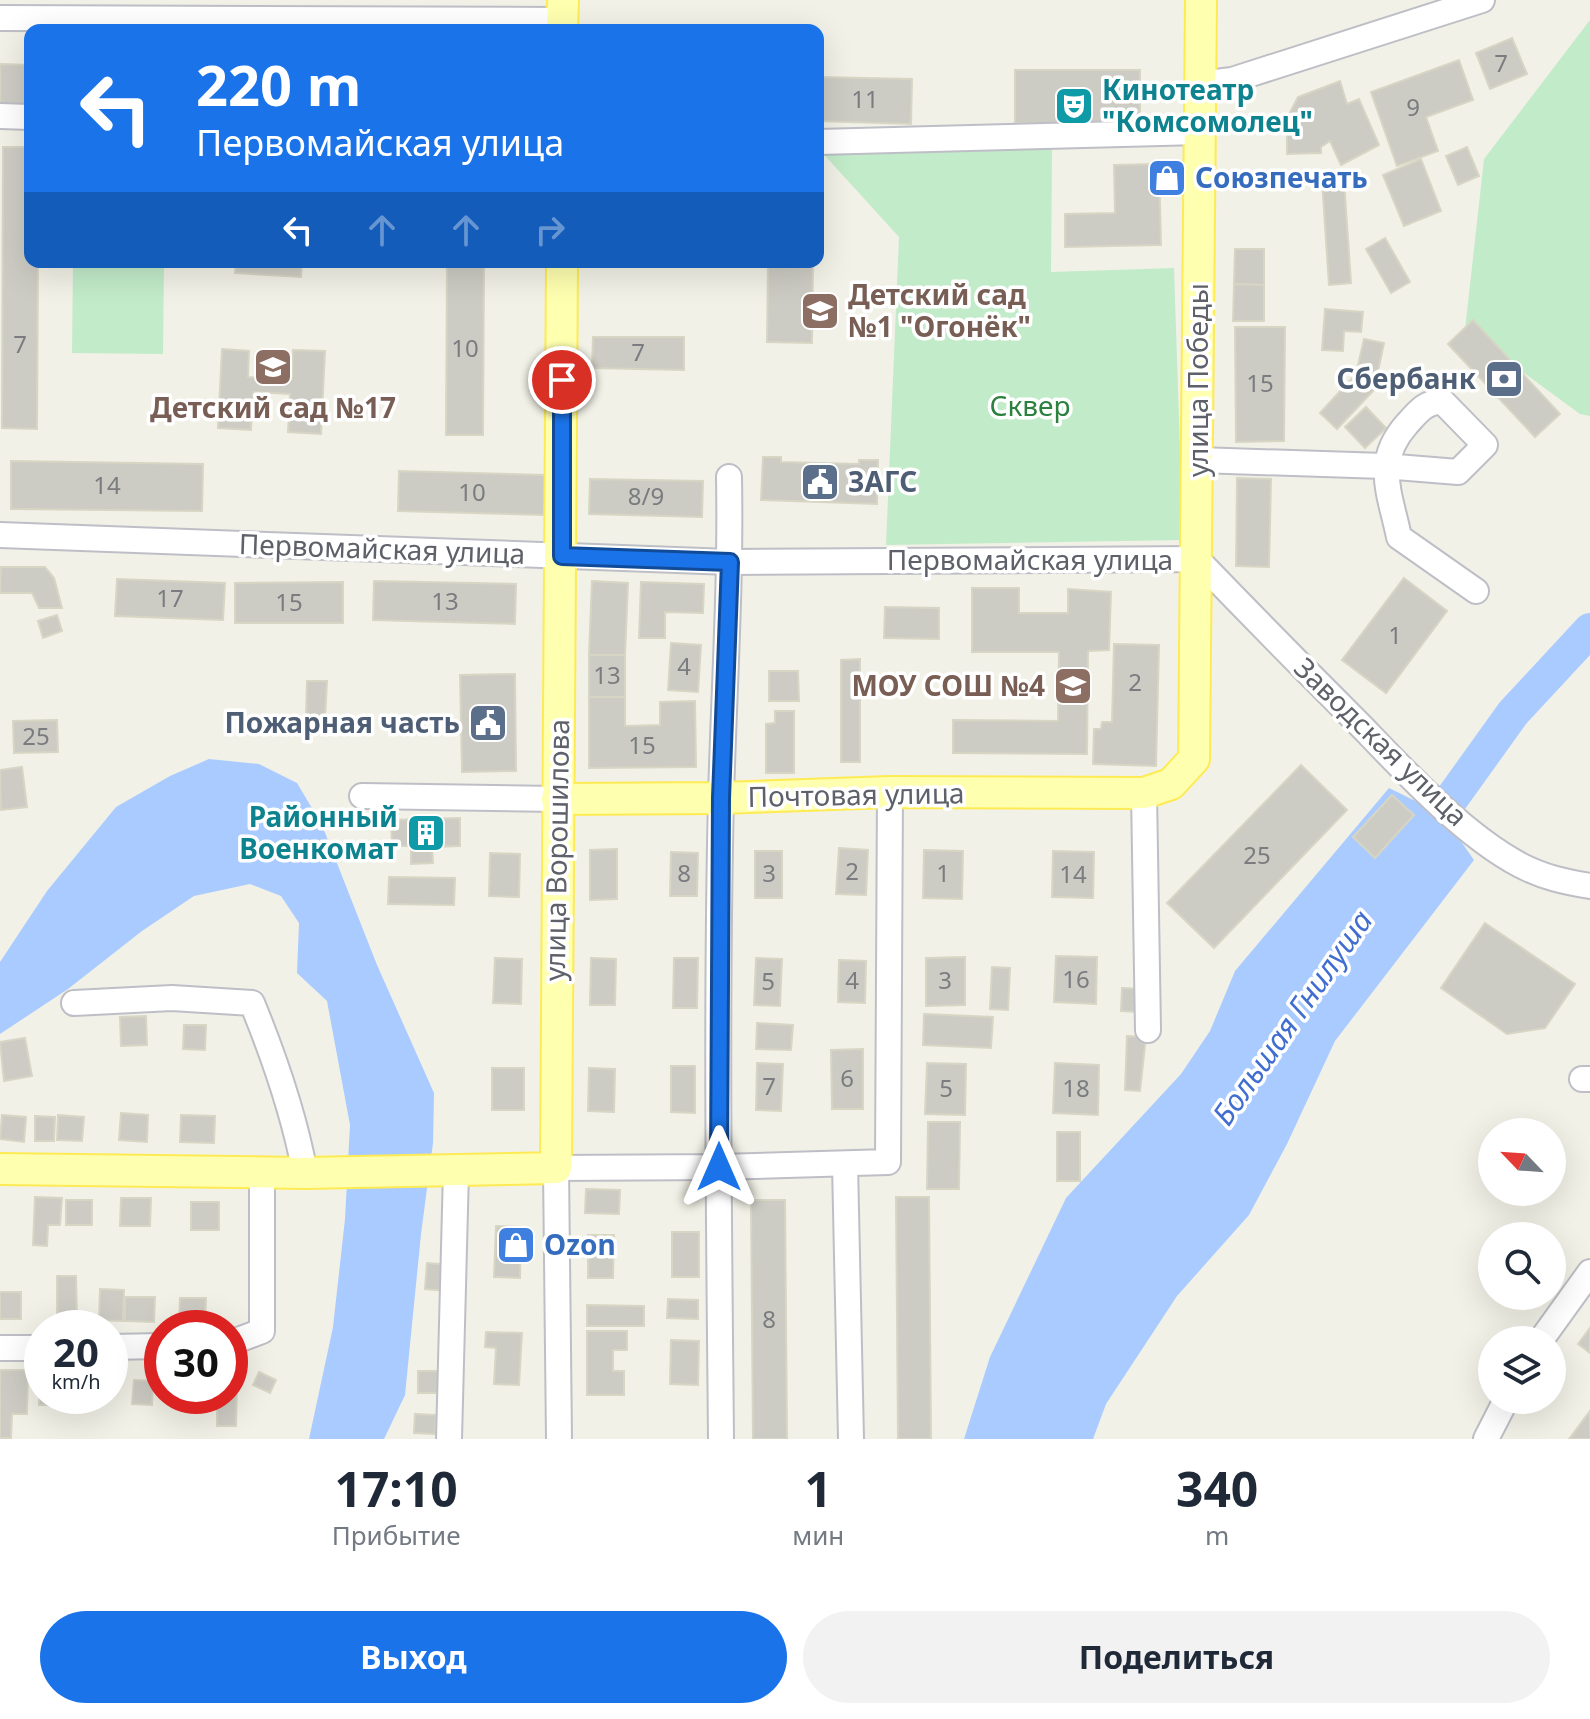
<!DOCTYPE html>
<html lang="ru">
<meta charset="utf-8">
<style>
body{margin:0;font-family:"Noto Sans",sans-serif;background:#f2f2f3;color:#1f2937;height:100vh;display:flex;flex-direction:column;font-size:30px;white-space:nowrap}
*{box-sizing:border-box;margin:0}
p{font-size:26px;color:#747a83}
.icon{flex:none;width:44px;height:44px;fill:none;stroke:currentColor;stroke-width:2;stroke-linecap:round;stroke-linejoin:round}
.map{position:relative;height:1439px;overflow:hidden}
.panel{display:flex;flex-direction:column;background:#fff;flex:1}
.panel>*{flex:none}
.banner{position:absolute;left:24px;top:24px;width:800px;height:244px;border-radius:16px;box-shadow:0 8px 32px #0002;background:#1a73e8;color:#fff;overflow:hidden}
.needle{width:52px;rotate:295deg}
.controls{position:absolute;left:1478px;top:1118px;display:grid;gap:16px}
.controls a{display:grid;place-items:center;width:88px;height:88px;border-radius:50%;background:#fff;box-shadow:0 8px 32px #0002;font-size:40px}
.speed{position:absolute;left:24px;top:1310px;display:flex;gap:16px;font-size:40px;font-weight:700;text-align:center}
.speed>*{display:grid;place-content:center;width:104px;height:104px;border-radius:50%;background:#fff;box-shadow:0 8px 32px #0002;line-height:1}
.speed small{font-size:20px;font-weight:400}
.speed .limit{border:12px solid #d22;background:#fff;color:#111}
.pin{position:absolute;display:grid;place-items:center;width:68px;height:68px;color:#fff;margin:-34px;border:4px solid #fff;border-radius:50%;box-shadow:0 2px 8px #0007}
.me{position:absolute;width:88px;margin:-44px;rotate:0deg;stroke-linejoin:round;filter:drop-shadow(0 0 6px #0008)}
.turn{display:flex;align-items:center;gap:28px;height:168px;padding:0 40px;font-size:36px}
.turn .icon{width:104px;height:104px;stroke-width:2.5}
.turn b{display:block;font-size:56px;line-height:68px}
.lanes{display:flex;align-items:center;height:76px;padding:0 40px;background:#0003;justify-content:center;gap:40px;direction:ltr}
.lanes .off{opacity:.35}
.eta{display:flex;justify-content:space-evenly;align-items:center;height:136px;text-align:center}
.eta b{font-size:48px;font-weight:700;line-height:56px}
.cta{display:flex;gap:16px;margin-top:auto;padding:16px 40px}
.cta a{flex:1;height:92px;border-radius:48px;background:#1a73e8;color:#fff;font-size:32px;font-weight:700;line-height:92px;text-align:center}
.cta a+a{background:#f2f2f3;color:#1f2937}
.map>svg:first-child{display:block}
.green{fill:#c2ebc9}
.water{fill:#aacbff}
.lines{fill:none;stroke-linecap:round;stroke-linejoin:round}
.river{stroke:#aacbff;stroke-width:34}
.building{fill:#cdccc4;stroke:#d7d5c4;stroke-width:2}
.minor-casing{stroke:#bebfc6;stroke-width:28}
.major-casing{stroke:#feeb54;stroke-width:34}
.minor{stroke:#fff;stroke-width:24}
.major{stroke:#feffaf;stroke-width:30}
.route-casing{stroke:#114b97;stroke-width:20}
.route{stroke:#1a73e8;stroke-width:14}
.labels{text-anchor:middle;stroke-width:7;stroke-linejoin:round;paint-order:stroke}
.number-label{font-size:24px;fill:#7a7c80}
.culture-label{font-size:28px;font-weight:bold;fill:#0d838f;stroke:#fff;text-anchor:start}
.shop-label{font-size:28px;font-weight:bold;fill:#366cbe;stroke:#fff;text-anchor:start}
.education-label{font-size:28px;font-weight:bold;fill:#785e54;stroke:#fff;text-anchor:start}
.service-label{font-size:28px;font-weight:bold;fill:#4e5e75;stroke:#fff;text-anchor:end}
.street-label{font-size:28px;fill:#5e6169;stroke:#fff}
.park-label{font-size:28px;fill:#2c813f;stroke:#fff}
.water-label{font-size:30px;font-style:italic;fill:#406dcf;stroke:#fff}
</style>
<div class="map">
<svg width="1590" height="1439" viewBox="0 0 1590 1439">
<rect width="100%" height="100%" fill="#f2f1e7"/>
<g class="green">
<path d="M1590 20V416L1580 414 1465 330 1484 159Z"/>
<path d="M818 145 1052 150 1051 272 1174 268 1183 540 886 545 899 237 818 148Z"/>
<path d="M73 262H164L163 354 72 353Z"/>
</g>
<g class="water">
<path d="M209 759 259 764 297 783 322 825 377 965 434 1093 433 1143 421 1234 405 1395 384 1439H309L333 1327 345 1219 350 1125 327 1001 297 973 299 923 281 896 250 884 194 896 142 931 68 989 0 1034V962L47 891 116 807 170 776Z"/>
<path d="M1389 788 1442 814 1474 860 1335 1041 1287 1144 1249 1215 1177 1296 1106 1404 1093 1439H964L990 1357 1066 1198 1181 1074 1210 1031 1235 971Z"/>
</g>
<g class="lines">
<path class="river" d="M1424 837 1513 713 1590 630"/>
</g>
<g class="building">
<path d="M1512 38 1527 74 1490 89 1476 53Z"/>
<path d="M1459 60 1473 100 1426 117 1438 151 1397 166 1371 92Z"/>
<path d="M0 64 30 65V104H0Z"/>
<rect x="1015" y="70" width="125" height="53"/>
<path d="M818 77 912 79 911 124 818 121Z"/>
<path d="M1340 81 1347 104 1359 99 1379 145 1341 165 1330 141 1321 147V153L1287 154V118L1298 97Z"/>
<path d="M3 147H30V262H38L37 429 2 428Z"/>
<path d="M1467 147 1479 176 1458 185 1446 156Z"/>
<path d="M1421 159 1441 211 1404 226 1383 175Z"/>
<path d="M1159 164 1161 245 1065 247V214L1115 213 1114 165Z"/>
<path d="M1344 180 1351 283 1329 285 1322 181Z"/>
<path d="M1385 238 1410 282 1391 293 1366 249Z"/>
<path d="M1235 249H1264V285L1234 284Z"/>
<path d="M236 262H302L301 277 235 273Z"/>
<path d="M447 262H484L483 435H446Z"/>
<path d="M768 262H813L812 343 767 342Z"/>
<path d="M1234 284 1264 285V321H1233Z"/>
<path d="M1325 309 1363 312 1361 332 1344 331 1343 351 1322 350Z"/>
<path d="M1473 320 1560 414 1535 437 1448 344Z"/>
<path d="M1235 327H1285L1284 441 1236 442Z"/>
<path d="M593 337H684V370L592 368Z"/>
<path d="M1364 339 1384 343 1374 390 1337 429 1320 413 1356 374Z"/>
<path d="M222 349 249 351 248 377 292 379 293 350 325 351 321 434 288 432 290 394 253 392 251 430 218 428Z"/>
<path d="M1366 407 1386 428 1365 448 1345 427Z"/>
<path d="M763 457H781V462L859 464V460H878L877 504 761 500Z"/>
<path d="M11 461 203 464 202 511 11 509Z"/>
<path d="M399 471 546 475 544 515 398 511Z"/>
<path d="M1237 478 1271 479 1269 567 1236 566Z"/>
<path d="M590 479 703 481 702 517 589 514Z"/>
<path d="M1 567H45L54 578 62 608H39L32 593H0Z"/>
<path d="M1404 578 1447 611 1386 693 1342 660Z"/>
<path d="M117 579 225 583 223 620 115 616Z"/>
<path d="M374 581 516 584 515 624 373 620Z"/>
<path d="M592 581 628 583 625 655H589Z"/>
<path d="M343 582V623H235V583Z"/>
<path d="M641 582 704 584 703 613 665 612V638H639Z"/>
<path d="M972 588H1019V613H1068V589L1111 592 1109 650 1088 651 1087 754 953 753V720L1058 721 1059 652H972Z"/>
<path d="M885 607 939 608V639L884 638Z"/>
<path d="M57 615 62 631 43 638 38 621Z"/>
<path d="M671 643 701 645 698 692 668 690Z"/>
<path d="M1114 644 1159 645 1156 766 1093 764 1094 729H1101L1102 722H1112Z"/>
<rect x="589" y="655" width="36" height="42"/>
<path d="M860 659V762H841V660Z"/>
<path d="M769 671H798L799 701H769Z"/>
<path d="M515 674 516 771 462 772 460 675Z"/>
<path d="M307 681H327L325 719 306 718Z"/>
<path d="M589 697H625V726L660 725V702L695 701 696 767 589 768Z"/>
<path d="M775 711H794V773H766V724L775 723Z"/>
<path d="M57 720 58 752 14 753 13 721Z"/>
<path d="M1301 765 1347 810 1214 948 1167 903Z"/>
<path d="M22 767 27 807 1 810 0 770Z"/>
<path d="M1392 795 1414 815 1375 858 1353 837Z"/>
<path d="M460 818V846L432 847 433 863 411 864V846H392L391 820Z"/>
<path d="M839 848 868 850 866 895 836 894Z"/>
<path d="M617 849V899L590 900V850Z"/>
<path d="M924 850 963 851 962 899 923 898Z"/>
<rect x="755" y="851" width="27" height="47"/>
<path d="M1053 851 1094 852 1093 898 1052 897Z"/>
<path d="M671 852 698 853 697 896H670Z"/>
<path d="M490 853 520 854 519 897 489 896Z"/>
<path d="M389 877 455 878 454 905 388 904Z"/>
<path d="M1485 923 1575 984 1545 1028 1507 1034 1441 988Z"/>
<path d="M1056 956 1097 957 1096 1004 1054 1002Z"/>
<path d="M965 957V1005L926 1006V958Z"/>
<path d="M495 958 522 959 521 1004 493 1003Z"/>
<path d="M591 958 616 959 615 1005H590Z"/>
<path d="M674 958H698L697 1008H673Z"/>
<path d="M756 958 782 959 780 1006 754 1005Z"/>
<path d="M839 960 866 961 865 1003 838 1002Z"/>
<path d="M992 967 1010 968 1008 1010 990 1009Z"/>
<path d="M1122 988 1141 989 1139 1012 1121 1011Z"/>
<path d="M924 1014 993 1017 991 1048 923 1045Z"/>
<path d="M146 1016 147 1045 121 1046 120 1017Z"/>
<path d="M757 1023 793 1025 791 1050 756 1049Z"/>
<path d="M184 1025H206L205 1050 183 1049Z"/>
<path d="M1127 1036 1146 1037 1140 1091 1125 1090Z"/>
<path d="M25 1038 32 1076 4 1081 0 1042Z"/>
<path d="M863 1049V1109H832L831 1050Z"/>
<path d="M757 1063 783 1064 781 1111 756 1110Z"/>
<path d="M927 1063 966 1064 965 1115 925 1114Z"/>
<path d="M1055 1063 1099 1065 1098 1115 1053 1113Z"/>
<path d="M671 1066H695V1113L671 1112Z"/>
<rect x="492" y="1068" width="32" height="42"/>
<path d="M589 1068 615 1069 614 1112 588 1111Z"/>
<path d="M121 1113 148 1115 147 1142 119 1140Z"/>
<path d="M2 1115 26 1117 24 1142 0 1139Z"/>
<path d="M58 1115 84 1117 82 1141 57 1140Z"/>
<path d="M181 1115 215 1116 214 1143 180 1142Z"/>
<path d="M35 1116 55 1117 54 1141H35Z"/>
<path d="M928 1122H960L959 1189H927Z"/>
<rect x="1057" y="1132" width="23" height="49"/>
<path d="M586 1189 620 1190 619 1214 585 1213Z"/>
<path d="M35 1197 62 1198 60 1225H48L47 1246 33 1245Z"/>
<path d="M896 1197H929L931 1439H898Z"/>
<path d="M121 1198H151L150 1226H120Z"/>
<rect x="66" y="1200" width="26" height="25"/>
<path d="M751 1200H785L787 1439H753Z"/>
<rect x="191" y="1202" width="28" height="28"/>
<path d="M496 1226 521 1227 520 1278 494 1277Z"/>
<rect x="672" y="1232" width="27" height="45"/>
<path d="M588 1235H614L613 1278H588Z"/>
<path d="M427 1263 449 1265 447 1291 425 1289Z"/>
<path d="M57 1276H76L77 1318H57Z"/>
<path d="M100 1289 124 1290 123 1321 99 1320Z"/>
<rect x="0" y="1292" width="21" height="27"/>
<path d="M125 1297H155L154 1322 125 1321Z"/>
<path d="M180 1298H206L205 1323 179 1322Z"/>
<path d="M668 1299 698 1300V1319L667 1318Z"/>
<path d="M587 1305 644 1306V1326H587Z"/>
<path d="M1590 1328V1353L1578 1344Z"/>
<path d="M587 1331H627V1350H613V1371H624V1395H587Z"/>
<path d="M486 1332 522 1333 519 1385 494 1384 496 1348 485 1347Z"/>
<path d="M671 1340 699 1341 698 1385 670 1384Z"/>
<path d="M0 1370H28L27 1414H12L11 1438H0Z"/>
<rect x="418" y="1371" width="22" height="22"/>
<path d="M259 1372 276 1380 270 1393 253 1385Z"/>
<path d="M230 1378 237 1379 236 1426H217V1396H230Z"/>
<path d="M40 1379 42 1396H60L59 1405H39Z"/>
<path d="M134 1380 153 1381 152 1405 132 1404Z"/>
<path d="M63 1396H96V1403H62Z"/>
<path d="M180 1396H203V1406H179Z"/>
<path d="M1590 1411V1439H1569Z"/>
<path d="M415 1414 436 1415 435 1434 414 1433Z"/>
</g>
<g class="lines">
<defs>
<g id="minor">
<path d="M0 18 562 20"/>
<path d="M1200 84 1232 80 1482 0"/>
<path d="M0 116 30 117"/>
<path d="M818 142 1200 132"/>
<path d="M1198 460 1384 466 1458 472 1485 445 1442 401C1424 403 1419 411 1407 424 1373 462 1390 493 1399 537L1476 591"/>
<path d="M0 535 730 562 1197 559C1252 616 1308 673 1364 729 1408 775 1464 835 1520 865 1543 877 1565 882 1590 886"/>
<path d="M1144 793 1148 1030"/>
<path d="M362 796 557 799"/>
<path d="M74 1003 172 998 252 1003C275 1059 294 1114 305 1173"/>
<path d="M1582 1079H1590"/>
<path d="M845 1164 851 1439"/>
<path d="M1541 1340 1590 1272"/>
<path d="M230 1343 262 1331V1171"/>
<path d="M110 1347 162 1346"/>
<path d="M0 1348H42"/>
<path d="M449 1439 456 1171"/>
<path d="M559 1439 556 1168 719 1167 888 1162 890 792"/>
<path d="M721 1439C719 1225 716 1011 721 797 724 690 731 584 729 477"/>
<path d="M1486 1439 1506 1400"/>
</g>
<g id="major">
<path d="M562 30 563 0"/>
<path d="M557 799 721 798 890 792 1144 793 1171 784 1194 759 1201 0"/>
<path d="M0 1169 305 1173 556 1168 562 262"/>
</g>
</defs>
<use href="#minor" class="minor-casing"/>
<use href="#major" class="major-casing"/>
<use href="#minor" class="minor"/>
<use href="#major" class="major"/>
</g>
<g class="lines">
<defs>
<path id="route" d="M562 380V556L730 562 721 798 719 1167"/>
</defs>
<use href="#route" class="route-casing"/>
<use href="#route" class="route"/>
</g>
<defs>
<symbol id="theatre-square" viewBox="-11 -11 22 22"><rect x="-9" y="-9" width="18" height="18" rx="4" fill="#0f9aa8" stroke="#fff"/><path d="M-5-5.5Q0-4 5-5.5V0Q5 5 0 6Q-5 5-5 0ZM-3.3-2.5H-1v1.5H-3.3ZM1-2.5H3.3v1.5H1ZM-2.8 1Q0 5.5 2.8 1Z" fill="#fff"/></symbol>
<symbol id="shop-square" viewBox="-11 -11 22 22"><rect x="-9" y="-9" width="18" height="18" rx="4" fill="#3f7fe0" stroke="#fff"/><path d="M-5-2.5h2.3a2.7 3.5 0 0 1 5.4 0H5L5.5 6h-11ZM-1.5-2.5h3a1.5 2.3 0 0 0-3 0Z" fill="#fff"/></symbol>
<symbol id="school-square" viewBox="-11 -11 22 22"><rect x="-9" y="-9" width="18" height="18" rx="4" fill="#8d6e63" stroke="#fff"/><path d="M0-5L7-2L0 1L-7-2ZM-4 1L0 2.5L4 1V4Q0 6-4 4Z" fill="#fff"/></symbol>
<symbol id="bank-square" viewBox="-11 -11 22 22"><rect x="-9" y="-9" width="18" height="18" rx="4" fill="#5c6f8a" stroke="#fff"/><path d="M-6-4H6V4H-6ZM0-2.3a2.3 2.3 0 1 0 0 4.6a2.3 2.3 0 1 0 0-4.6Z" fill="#fff"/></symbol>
<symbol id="civic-square" viewBox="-11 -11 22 22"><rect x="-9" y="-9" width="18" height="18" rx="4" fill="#5c6f8a" stroke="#fff"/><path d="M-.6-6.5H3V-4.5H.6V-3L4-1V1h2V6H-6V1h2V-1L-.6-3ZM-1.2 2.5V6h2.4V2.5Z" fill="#fff"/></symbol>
<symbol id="building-square" viewBox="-11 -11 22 22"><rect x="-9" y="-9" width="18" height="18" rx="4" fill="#0f9aa8" stroke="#fff"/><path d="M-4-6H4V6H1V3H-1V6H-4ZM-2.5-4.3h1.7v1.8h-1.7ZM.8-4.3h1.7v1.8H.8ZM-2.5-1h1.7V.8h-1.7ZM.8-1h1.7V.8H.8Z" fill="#fff"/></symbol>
</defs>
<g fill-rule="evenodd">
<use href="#theatre-square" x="1052" y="84" width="44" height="44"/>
<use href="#shop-square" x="1145" y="156" width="44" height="44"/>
<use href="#school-square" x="798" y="289" width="44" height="44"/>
<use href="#school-square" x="251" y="345" width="44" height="44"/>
<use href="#bank-square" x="1482" y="357" width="44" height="44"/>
<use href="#civic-square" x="798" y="460" width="44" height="44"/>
<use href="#school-square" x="1051" y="664" width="44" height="44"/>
<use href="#civic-square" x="466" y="701" width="44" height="44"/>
<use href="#building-square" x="404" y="811" width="44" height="44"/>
<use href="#shop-square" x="494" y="1223" width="44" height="44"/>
</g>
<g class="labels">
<g class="number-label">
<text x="1501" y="72">7</text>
<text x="865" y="108">11</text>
<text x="1413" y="116">9</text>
<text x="20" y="353">7</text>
<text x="465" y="357">10</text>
<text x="638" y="361">7</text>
<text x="1260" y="392">15</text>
<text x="107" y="494">14</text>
<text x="472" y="501">10</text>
<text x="646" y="505">8/9</text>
<text x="170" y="607">17</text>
<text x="445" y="610">13</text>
<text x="289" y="611">15</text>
<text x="1395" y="644">1</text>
<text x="684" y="675">4</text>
<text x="607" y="684">13</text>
<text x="1135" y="691">2</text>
<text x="36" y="745">25</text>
<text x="642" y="754">15</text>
<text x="1257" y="864">25</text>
<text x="852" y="880">2</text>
<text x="684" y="882">8</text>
<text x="769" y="882">3</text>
<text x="943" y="882">1</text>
<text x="1073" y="883">14</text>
<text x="1076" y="988">16</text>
<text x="852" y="989">4</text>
<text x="945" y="989">3</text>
<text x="768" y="990">5</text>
<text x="847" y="1087">6</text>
<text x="769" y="1095">7</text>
<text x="946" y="1097">5</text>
<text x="1076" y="1097">18</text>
<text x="769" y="1328">8</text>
</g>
<g class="culture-label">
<text x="1102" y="100">Кинотеатр<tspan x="1102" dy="32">"Комсомолец"</tspan></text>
<text x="398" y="827" text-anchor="end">Районный<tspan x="398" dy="32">Военкомат</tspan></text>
</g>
<g class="shop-label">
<text x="1195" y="188">Союзпечать</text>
<text x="544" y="1255">Ozon</text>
</g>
<g class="education-label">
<text x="848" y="305">Детский сад<tspan x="848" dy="32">№1 "Огонёк"</tspan></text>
<text x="273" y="418" text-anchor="middle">Детский сад №17</text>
<text x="1045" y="696" text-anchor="end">МОУ СОШ №4</text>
</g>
<g class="service-label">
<text x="1476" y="389">Сбербанк</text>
<text x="848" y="492" text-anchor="start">ЗАГС</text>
<text x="460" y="733">Пожарная часть</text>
</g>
<g class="street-label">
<text transform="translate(1198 380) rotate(-90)" y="10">улица Победы</text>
<text transform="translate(382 549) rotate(2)" y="10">Первомайская улица</text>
<text x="1030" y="570">Первомайская улица</text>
<text transform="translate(1381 742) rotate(44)" y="10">Заводская улица</text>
<text transform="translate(856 795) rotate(-1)" y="10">Почтовая улица</text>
<text transform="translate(557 850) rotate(-89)" y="10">улица Ворошилова</text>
</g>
<g class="park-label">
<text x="1030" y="416">Сквер</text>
</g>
<g class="water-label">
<text transform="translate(1293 1018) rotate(-55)" y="10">Большая Гнилуша</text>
</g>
</g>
</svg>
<div class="controls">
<a><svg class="needle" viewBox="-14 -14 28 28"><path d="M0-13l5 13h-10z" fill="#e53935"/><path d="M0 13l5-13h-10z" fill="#747a83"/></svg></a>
<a><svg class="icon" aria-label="search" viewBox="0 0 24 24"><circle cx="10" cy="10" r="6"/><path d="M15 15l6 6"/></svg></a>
<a><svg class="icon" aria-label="layers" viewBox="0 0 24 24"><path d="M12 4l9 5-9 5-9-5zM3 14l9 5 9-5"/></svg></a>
</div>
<div class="speed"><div>20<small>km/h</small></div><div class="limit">30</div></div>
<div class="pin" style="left:562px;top:380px;background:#d93025"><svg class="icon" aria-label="arrive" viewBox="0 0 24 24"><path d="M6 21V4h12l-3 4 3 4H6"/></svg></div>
<svg class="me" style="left:719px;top:1167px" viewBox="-20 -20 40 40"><path d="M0-17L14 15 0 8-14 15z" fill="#1a73e8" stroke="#fff" stroke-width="4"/></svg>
<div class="banner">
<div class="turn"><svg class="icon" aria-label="left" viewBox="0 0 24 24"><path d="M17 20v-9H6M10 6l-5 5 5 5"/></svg><div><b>220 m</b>Первомайская улица</div></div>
<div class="lanes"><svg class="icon" aria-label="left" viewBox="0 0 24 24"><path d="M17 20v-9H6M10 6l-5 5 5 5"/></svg><svg class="icon off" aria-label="ahead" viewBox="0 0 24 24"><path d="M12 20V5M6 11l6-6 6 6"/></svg><svg class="icon off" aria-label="ahead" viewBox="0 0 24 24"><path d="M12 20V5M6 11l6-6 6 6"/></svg><svg class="icon off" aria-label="right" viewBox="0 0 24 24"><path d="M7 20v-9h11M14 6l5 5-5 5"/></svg></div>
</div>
</div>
<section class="panel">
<div class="eta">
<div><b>17:10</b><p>Прибытие</p></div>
<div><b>1</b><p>мин</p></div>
<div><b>340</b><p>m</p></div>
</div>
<div class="cta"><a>Выход</a><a>Поделиться</a></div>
</section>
